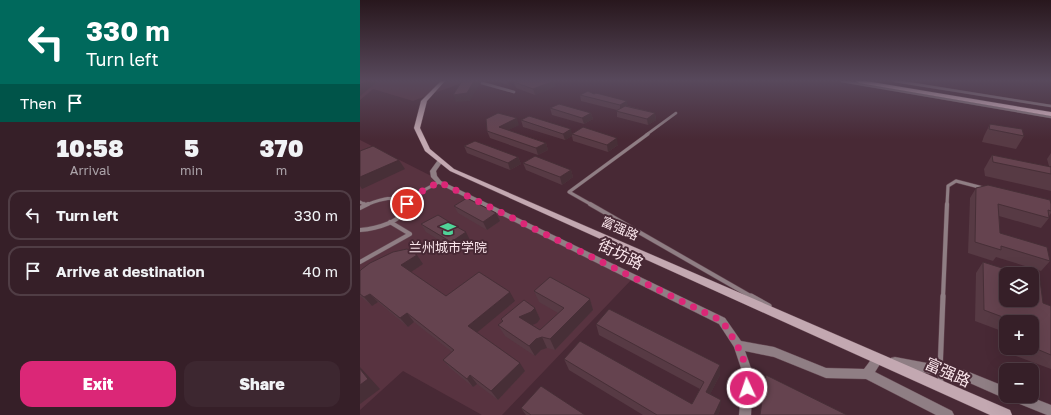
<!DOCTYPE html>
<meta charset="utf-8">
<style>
body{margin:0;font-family:"Golos Text","Noto Sans SC",sans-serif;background:#3d2730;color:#f1f3f6;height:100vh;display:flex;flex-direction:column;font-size:15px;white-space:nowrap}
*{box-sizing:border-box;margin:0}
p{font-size:13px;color:#aaa2a8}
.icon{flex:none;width:22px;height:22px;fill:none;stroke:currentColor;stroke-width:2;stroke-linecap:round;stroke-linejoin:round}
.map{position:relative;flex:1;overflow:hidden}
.side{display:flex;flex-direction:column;background:#361f28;width:360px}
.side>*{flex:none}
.banner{background:#00695c;color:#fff;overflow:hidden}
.buttons{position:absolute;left:639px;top:267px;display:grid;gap:8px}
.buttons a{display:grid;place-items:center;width:40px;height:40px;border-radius:8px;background:#361f28;box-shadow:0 4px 16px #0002,0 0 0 1px #503d45;font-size:20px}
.pin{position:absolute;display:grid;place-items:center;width:34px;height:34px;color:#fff;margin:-17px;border:2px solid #fff;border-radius:50%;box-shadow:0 1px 4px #0007}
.me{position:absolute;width:44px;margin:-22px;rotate:357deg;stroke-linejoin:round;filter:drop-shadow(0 0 3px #0008)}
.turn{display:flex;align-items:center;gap:14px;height:84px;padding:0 20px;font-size:18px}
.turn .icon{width:52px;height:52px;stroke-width:2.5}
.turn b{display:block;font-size:28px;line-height:34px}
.then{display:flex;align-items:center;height:38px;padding:0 20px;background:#0003;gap:8px;font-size:15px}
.eta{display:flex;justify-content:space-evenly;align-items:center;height:68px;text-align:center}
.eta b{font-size:24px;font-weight:800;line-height:28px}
.action{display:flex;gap:8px;margin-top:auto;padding:8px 20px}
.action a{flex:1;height:46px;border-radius:12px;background:#db2777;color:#fff;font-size:16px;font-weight:800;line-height:46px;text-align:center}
.action a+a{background:#3d2730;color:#f1f3f6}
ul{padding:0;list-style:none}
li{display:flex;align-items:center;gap:12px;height:50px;margin:0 8px 6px;padding:0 12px;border:2px solid #503d45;border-radius:12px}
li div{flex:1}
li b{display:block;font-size:15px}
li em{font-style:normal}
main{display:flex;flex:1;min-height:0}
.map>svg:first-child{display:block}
.built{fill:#583340}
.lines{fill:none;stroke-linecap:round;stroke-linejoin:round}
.service-far3-casing{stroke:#654752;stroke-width:3}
.service-far2-casing{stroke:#654752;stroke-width:4}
.service-far1-casing{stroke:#654752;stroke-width:5}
.service-casing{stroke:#654752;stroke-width:6}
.minor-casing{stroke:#654752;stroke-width:1}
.secondary-casing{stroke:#654752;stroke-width:1}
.primary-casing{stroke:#654752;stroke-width:1}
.service-far3{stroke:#8f7e84;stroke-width:2.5}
.service-far2{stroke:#8f7e84;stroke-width:3}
.service-far1{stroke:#8f7e84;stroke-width:4}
.service{stroke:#8f7e84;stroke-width:5}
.minor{fill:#8f7e84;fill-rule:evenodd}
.secondary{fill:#c3a8b1;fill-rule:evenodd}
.primary{fill:#ebc9d4;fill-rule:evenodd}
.wall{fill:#573a44;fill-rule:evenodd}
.shaded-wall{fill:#472f37}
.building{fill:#65434f;stroke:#472f37}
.route{stroke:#db2777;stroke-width:7;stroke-dasharray:0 12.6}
.labels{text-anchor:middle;stroke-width:4;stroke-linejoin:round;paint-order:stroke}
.street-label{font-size:13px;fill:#fbe6ec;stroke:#482935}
.poi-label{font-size:13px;fill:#fbe6ec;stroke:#482935}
.near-street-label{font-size:16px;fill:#fbe6ec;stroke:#482935}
</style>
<main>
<section class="side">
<div class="banner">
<div class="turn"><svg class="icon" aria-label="left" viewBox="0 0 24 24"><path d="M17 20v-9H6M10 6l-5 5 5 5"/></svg><div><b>330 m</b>Turn left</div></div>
<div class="then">Then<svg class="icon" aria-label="arrive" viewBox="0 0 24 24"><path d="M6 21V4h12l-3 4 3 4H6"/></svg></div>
</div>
<div class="eta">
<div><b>10:58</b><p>Arrival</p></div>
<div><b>5</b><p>min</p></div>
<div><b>370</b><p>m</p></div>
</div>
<ul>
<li><svg class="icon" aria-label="left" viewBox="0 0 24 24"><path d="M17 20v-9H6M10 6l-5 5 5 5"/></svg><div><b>Turn left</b></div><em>330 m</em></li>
<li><svg class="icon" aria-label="arrive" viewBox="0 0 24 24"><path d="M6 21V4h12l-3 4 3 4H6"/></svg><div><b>Arrive at destination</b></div><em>40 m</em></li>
</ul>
<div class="action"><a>Exit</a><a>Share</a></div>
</section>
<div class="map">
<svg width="691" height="415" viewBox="0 0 691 415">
<rect width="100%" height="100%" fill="#482935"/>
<g class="built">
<path d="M0 81H107L53 101 13 89 0 100Z"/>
<path d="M0 140 273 278 142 415H122L43 371 0 410Z"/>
</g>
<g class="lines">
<defs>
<g id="service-far3">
<path d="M482 81 691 117"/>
<path d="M535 81 691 106"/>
<path d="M122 83 154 92"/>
<path d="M286 135 316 113"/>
</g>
<g id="service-far2">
<path d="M44 201 79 182"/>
<path d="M0 202 5 205"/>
<path d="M6 205C19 200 36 193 47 205"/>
<path d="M232 205 209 192 288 134"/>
<path d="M587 205 588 186 596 181 623 188"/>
</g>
<g id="service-far1">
<path d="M4 204 5 205"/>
<path d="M230 204 392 297"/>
<path d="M0 208 8 204"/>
<path d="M0 230C14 229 46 222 46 204"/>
<path d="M0 262 50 234 30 222"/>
<path d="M583 297 587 204"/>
</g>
<g id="service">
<path d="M391 296 409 306"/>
<path d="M581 384 580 371 583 296"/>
</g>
<g id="minor">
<path d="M80 159 83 161 76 171 77 176 81 181 365 318 381 341 414 347 466 368 504 369C512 359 514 351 527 357L528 360 527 363 523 365 520 364 515 372 592 411 594 415H576L506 379 466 378 414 357 385 351 393 374 391 415H379L383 374 374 347 359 324 77 183 71 177 70 171 78 160Z"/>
<path d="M535 357 604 370 646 387V396H668L691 405V415H687L650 400 649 397 646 399 603 380 535 367 531 366 530 362 531 358Z"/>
</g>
<path id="secondary" d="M81 81H85L67 101 60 128 70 149 94 169 650 410 652 415H630L90 171 65 151 54 128 61 101Z"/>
<path id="primary" d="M496 81H506L691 112V116L499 83Z"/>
</defs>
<use href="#service-far3" class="service-far3-casing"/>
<use href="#service-far2" class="service-far2-casing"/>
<use href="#service-far1" class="service-far1-casing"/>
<use href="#service" class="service-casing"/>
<use href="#minor" class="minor-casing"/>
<use href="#secondary" class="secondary-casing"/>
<use href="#primary" class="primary-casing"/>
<use href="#service-far3" class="service-far3"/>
<use href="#service-far2" class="service-far2"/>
<use href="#service-far1" class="service-far1"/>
<use href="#service" class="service"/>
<use href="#minor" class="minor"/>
<use href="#secondary" class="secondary"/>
<use href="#primary" class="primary"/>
</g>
<g class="wall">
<path d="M137 81H150L148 85Z"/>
<path d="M154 82 196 86 175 95 156 88Z"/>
<path d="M234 94 268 106 295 113 296 120 288 125 257 117V110L221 101 220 95Z"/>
<path d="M190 108 231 113 233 119 224 124 192 115Z"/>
<path d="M161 120 212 133 258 145 248 152 213 141 212 136 205 140 163 127Z"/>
<path d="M630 124 664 136 656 149 622 142 624 136Z"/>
<path d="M159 125 148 130 186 143 188 150 178 155 130 138 127 131Z"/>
<path d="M104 146 158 157 161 164 150 170 107 153Z"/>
<path d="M691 153V166H689L687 159Z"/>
<path d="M632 155 691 167V191L625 176 624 169Z"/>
<path d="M163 163 211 170 213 177 202 185 166 170Z"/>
<path d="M616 188 691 204V213L689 216V218L681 228 639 216 640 233 690 261 681 271 636 257 633 261 608 253 610 198Z"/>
<path d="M94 206 136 213 140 221 127 230 98 213Z"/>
<path d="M61 224 92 225 110 240 95 250 66 232Z"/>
<path d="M623 262 683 303 691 306V369L640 350 639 330 615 321 616 273ZM646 322H672V348H646Z"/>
<path d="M63 264 51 272 86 296 155 301 117 332 165 371 138 400 117 384 113 387 90 368 83 360 92 352 54 322 48 327 18 302 12 306 0 296V271Z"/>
<path d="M174 291 230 299 233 310 195 350 187 348 181 350 175 356 145 336 138 325 142 322 141 319 175 308 180 319 177 323 172 325 180 330 198 313 179 302Z"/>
<path d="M236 324 360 375 350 394 360 410 358 415H283L209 370 204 359 332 404 340 389 239 335Z"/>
<path d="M406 375 487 415H400Z"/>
<path d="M161 408 225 415H166Z"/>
</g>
<g class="shaded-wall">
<path d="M5 81H16L17 82 0 96V85Z"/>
<path d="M114 81H121L110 101 96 102 93 95Z"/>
<path d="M146 81H150L148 85Z"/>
<path d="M194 81 196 86 175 95 173 89Z"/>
<path d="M267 101 268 107 260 111V105Z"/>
<path d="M231 113 233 119 224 124 222 118Z"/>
<path d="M295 113 296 120 288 125 287 119Z"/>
<path d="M157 118 159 125 141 134 139 127Z"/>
<path d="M211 129 212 134V136L205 140 203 134Z"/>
<path d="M257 138 258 145 248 152 247 145Z"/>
<path d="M186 143 188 150 178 155 176 148Z"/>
<path d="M158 157 161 164 150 170 148 163Z"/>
<path d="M39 160 45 169 2 189 0 186V177Z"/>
<path d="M211 170 213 177 202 185 200 177Z"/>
<path d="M136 213 140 221 127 230 123 222Z"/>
<path d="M106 232 110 240 95 250 91 242Z"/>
<path d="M57 255 63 264 48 274 41 265Z"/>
<path d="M150 292 155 301 114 335 108 326Z"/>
<path d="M10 294 18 302 12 306 4 297Z"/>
<path d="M230 299 233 310 195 350 190 339Z"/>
<path d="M175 308 180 319 177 323 165 328 159 317Z"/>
<path d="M47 313 54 322 48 327 40 318Z"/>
<path d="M182 337 187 348 181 350 175 356 169 346 176 339Z"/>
<path d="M160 363 165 371 138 400 131 391Z"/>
<path d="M360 365V375L346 402V392Z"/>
<path d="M0 367 20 389 0 404Z"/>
<path d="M110 375 117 384 113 387 107 379Z"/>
<path d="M361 400 360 410 358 415H354Z"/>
</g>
<g class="building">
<path d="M0 81H5L0 85Z"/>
<path d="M102 81H114L107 93 93 95Z"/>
<path d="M159 81H194L173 89 154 82Z"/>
<path d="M228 91 234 94 236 93 267 101 260 105 220 95Z"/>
<path d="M199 104 231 113 222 118 190 108Z"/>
<path d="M265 106 295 113 287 119 256 111Z"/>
<path d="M138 113 157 118 139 127 186 143 176 148 127 131 126 119Z"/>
<path d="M169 116 211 129 203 134 161 120Z"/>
<path d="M630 124 662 129 664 136 629 129Z"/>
<path d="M223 127 257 138 247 145 212 134Z"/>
<path d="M115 141 158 157 148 163 104 146Z"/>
<path d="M13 146 39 160 0 177V151Z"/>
<path d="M632 155 691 167V174L633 162Z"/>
<path d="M175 156 211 170 200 177 163 163Z"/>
<path d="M628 185 690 200 691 204V211L688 210 689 218 638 204 640 233 687 247 690 261 641 246V250L615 242 616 188Z"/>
<path d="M107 198 136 213 123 222 94 206Z"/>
<path d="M78 215 91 223H90L106 232 91 242 61 224Z"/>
<path d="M47 249 57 255 41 265 86 296 119 272 150 292 108 326 160 363 131 391 110 375 107 379 83 360 94 350 47 313 40 318 10 294 4 297 0 294V271L2 269 10 263 33 252Z"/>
<path d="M623 262 661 274H646V300H672V278L680 280 683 303 691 306V355L672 347V322H648V319L624 310Z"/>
<path d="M190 277 230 299 190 339 182 337 176 339 169 346 138 325 143 321 141 319 164 300 175 308 171 312 159 317 180 330 204 308 174 291Z"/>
<path d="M249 309 360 365 346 392 361 400 354 415H297L204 359 220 341 332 404 344 382 236 324Z"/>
<path d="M0 369 8 379 0 385Z"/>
<path d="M406 375 487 415H400Z"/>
<path d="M181 386 225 415H171L161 408Z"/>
</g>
<linearGradient id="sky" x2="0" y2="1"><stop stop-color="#28171d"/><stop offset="0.58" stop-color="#58495c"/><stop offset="1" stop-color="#58495c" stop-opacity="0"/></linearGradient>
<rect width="691" height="139" fill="url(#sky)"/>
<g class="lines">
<path class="route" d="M47 204 44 201 79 182 362 321C376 342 389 361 387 388"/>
</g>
<defs>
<symbol id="school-bare" viewBox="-9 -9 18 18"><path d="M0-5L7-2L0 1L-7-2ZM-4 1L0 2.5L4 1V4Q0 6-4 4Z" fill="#50d398" stroke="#482935" stroke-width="2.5" paint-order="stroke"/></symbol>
</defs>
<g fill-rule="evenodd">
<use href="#school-bare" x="77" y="218" width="22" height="22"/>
</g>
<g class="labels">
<g class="street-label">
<text transform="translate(260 228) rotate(24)" y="5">富强路</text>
</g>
<g class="poi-label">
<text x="88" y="252">兰州城市学院</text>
</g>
<g class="near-street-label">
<text transform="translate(261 254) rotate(26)" y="6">街坊路</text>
<text transform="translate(588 372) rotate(24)" y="6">富强路</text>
</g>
</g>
</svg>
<div class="buttons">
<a><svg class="icon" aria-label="layers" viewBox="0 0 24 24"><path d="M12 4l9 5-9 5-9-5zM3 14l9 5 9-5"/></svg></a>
<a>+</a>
<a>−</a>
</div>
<div class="pin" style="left:47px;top:204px;background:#d93025"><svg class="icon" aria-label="arrive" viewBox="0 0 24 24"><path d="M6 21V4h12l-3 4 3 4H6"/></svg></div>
<svg class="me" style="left:387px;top:388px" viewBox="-20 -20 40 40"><circle r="17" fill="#db2777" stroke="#fff" stroke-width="3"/><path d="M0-11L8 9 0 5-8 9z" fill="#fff"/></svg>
</div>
</main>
